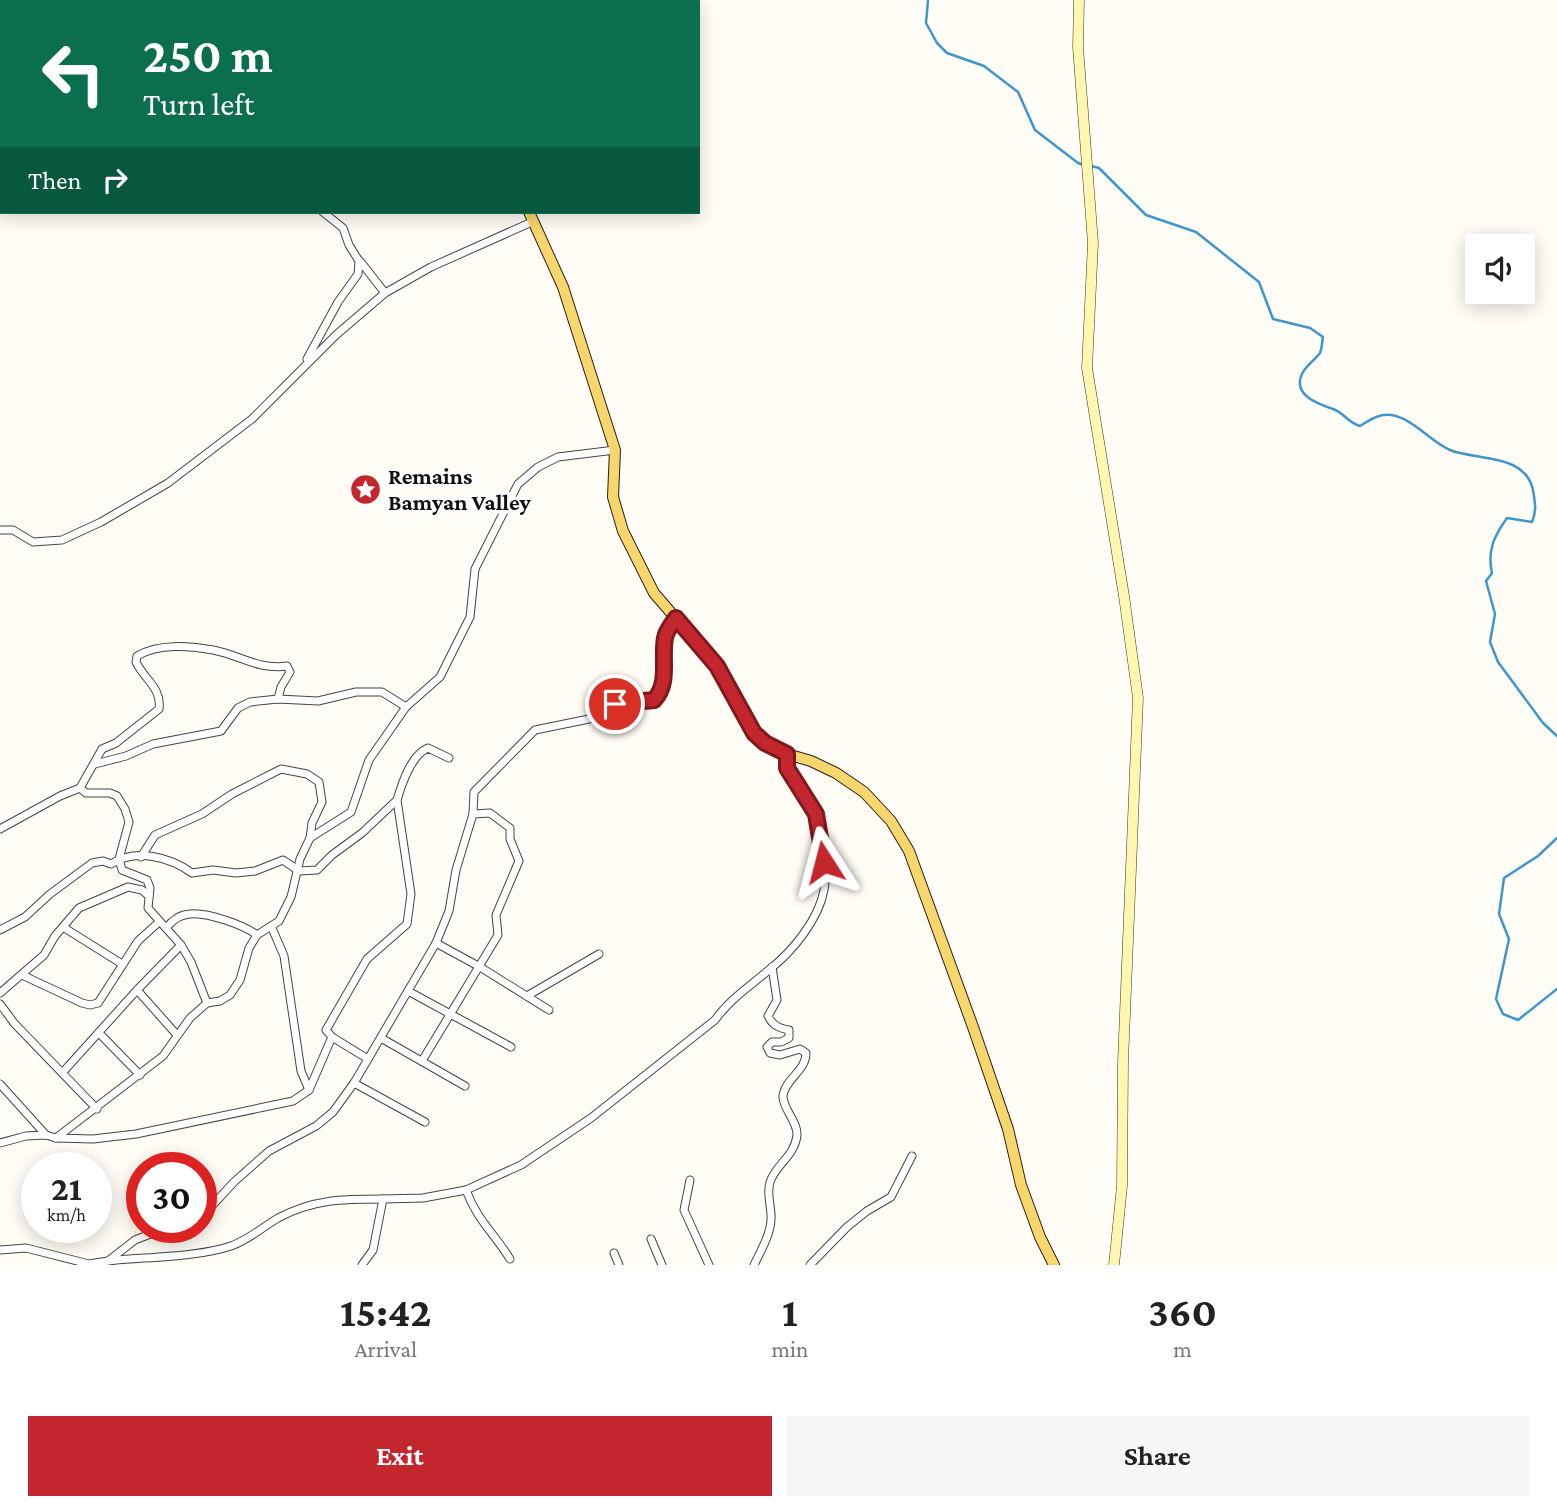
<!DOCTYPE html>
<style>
body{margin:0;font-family:"Crimson Pro",serif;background:#f6f6f6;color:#222;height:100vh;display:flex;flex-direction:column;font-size:26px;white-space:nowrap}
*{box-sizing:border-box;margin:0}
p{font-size:23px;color:#767676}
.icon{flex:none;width:38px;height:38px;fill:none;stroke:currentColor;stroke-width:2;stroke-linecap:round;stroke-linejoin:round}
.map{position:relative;height:1265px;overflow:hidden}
.side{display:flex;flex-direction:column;background:#fff;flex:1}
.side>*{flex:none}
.guide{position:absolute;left:0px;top:0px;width:700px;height:214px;box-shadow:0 4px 18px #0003;background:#0b6e4f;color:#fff;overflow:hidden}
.fabs{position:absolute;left:1465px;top:234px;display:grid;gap:14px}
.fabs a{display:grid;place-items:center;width:70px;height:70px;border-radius:0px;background:#fff;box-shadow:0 4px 18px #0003;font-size:35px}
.speed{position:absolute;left:21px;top:1152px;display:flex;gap:14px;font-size:35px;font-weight:700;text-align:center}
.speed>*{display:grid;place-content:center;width:91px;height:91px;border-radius:50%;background:#fff;box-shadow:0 4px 18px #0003;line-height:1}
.speed small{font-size:18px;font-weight:400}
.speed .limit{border:10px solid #d22;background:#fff;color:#111}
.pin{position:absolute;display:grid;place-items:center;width:60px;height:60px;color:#fff;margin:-30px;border:4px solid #fff;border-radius:50%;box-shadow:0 2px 7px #0007}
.me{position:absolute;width:77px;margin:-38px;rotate:351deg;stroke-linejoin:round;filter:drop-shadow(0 0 5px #0008)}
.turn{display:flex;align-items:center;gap:24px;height:147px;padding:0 28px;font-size:32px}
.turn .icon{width:91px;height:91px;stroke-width:2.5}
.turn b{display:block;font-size:49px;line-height:60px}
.then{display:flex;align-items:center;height:66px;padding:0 28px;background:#0003;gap:14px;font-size:26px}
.eta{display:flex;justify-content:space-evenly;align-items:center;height:119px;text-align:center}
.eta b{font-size:42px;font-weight:700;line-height:49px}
.cta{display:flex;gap:14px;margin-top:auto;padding:14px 28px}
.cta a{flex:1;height:80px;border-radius:0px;background:#c4262e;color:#fff;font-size:28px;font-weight:700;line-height:80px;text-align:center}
.cta a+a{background:#f6f6f6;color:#222}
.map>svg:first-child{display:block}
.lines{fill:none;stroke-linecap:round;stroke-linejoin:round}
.stream{stroke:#3f96cf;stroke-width:2.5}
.minor-casing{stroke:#444;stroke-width:9}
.secondary-casing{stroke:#333;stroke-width:11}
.primary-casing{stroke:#222;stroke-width:12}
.minor{stroke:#fff;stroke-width:7}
.secondary{stroke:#fff6b0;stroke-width:10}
.primary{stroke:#f9d66b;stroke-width:10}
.route-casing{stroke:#7f191e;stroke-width:18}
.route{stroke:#c4262e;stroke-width:12}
.labels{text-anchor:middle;stroke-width:7;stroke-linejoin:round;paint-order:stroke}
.poi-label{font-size:23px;font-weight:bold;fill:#111;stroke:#fff;text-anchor:start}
</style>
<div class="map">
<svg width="1557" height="1265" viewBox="0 0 1557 1265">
<rect width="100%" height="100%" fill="#fffdf5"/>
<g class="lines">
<g class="stream">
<path d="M928 0 926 23 937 43 947 53 984 66 1018 92 1035 130 1078 163 1084 165"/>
<path d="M1091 166 1099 168 1146 215 1196 232 1259 282 1273 319 1310 328 1323 337C1322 342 1322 348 1320 353 1315 360 1306 365 1302 374 1292 395 1318 404 1333 409 1343 412 1348 423 1360 426 1365 423 1372 418 1379 416 1405 408 1428 441 1450 450 1477 461 1525 453 1533 490 1535 503 1537 510 1532 522L1507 518C1494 536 1487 551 1492 573L1486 581 1495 614 1490 642 1498 662 1543 723 1557 736"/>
<path d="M1557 838 1538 856 1504 878 1499 914 1509 939 1496 999 1503 1014 1518 1020 1557 989"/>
</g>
<defs>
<g id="minor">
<path d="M163 0 164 2"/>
<path d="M360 261 385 293"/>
<path d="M307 359 338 302 358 274 359 261 349 245 343 228 323 212"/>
<path d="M0 530H13L33 542 62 540 101 522 168 483 252 419 336 335 385 293 431 267 534 221"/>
<path d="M95 764 126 756 153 744 221 731 238 708 250 702 278 699 318 701 356 692H382L406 707"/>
<path d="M0 829 60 796 80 788"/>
<path d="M141 857 155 835 202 814 232 794 281 769 307 774 319 782 322 802 312 823 310 838"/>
<path d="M63 927 122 964"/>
<path d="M167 927C173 920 179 915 190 914 207 912 244 925 257 935"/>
<path d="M272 928 284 956 301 1071 309 1090"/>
<path d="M0 930 25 917 50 894 92 863 103 861 111 864C136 848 170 857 192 873L213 870 236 873 255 871 283 860 299 871 317 870 332 855 362 833 397 800"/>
<path d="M436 943 480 967 549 1010"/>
<path d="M22 975 82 1003 90 1005 98 1003 138 941 159 922"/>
<path d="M137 990 177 1035"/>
<path d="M408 991 511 1047"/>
<path d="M0 993 44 955 55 936 79 908 128 887 142 890 149 896"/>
<path d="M527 996 599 954"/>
<path d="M207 1003 191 962 181 945 148 908 150 888 147 880 122 870 119 859 129 822 125 809 117 796 110 793H86L80 788 102 749 116 743 159 709C162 688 144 679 136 662L137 656C159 643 189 646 213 650 240 655 257 670 287 666L290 672 281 687 278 699"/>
<path d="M0 1004 14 1023 97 1109"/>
<path d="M99 1033 140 1075"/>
<path d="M381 1038 465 1086"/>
<path d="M368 1059 332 1037 326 1030 367 959 407 924 411 894 397 800C402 783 411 755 428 748L449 758"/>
<path d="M422 1061 498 935 496 915 519 861 510 839V828L490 813 473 814"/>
<path d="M63 1072 137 990 181 945"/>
<path d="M354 1083 425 1122"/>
<path d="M0 1084 46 1135"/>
<path d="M56 1138 163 1056 190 1018 207 1003 220 1001 230 995 240 980 249 948 257 935 279 921 291 897 300 859 310 838 351 812 369 760 406 707 440 677 470 617 475 569 518 484 538 467 558 457 615 450"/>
<path d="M0 1143 26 1136 46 1135 56 1138 93 1139 136 1134 293 1101 309 1090 332 1037"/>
<path d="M690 1180 684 1210 709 1265"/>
<path d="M466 1190C477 1220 494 1233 510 1259"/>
<path d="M201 1213 209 1209 234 1182 269 1151 316 1126 333 1112 354 1083 436 943 449 911 456 870 473 814 474 792 535 730 589 719 615 704 654 700C670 683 661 659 665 638 666 631 672 624 676 618"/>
<path d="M651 1239 662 1265"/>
<path d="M0 1250 26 1248 89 1264 108 1261 135 1240 168 1227"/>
<path d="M614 1253 619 1265"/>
<path d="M108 1261C144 1257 199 1257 231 1246 248 1240 263 1227 278 1218 314 1199 343 1199 383 1199"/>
<path d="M362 1265 373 1250 383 1199 423 1198 466 1190 521 1165 591 1118 715 1020C730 999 750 986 770 969 792 952 819 919 824 890 828 871 821 846 818 826 813 797 786 783 787 754"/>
<path d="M754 1265C760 1252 770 1236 771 1220 772 1207 766 1195 770 1182 776 1164 795 1156 797 1135 798 1122 782 1108 783 1095 786 1078 806 1071 806 1053L800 1049 780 1055 770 1053 767 1047 772 1042H781L789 1038V1030C779 1028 773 1026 768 1016L777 1000 772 967"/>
<path d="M810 1265 847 1227 867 1211 891 1197 912 1156"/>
</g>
<path id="secondary" d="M1079 0 1078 47 1093 243 1087 368 1124 596 1138 698 1123 1062 1122 1186 1114 1265"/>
<g id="primary">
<path d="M373 0 375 2"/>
<path d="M529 212 563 287 615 450 613 497 623 531 654 593 717 666 754 733 765 743 787 754 811 761 836 773 864 792 891 821 909 851 973 1027 1008 1129 1021 1185 1040 1237 1054 1265"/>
</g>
</defs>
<use href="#minor" class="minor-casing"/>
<use href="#secondary" class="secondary-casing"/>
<use href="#primary" class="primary-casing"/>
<use href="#minor" class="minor"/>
<use href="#secondary" class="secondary"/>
<use href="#primary" class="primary"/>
</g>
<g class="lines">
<defs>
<path id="route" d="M615 704 654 700C670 683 661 659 665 638 666 631 672 624 676 618L717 666 754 733 765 743 787 754V768L816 814 824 862"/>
</defs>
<use href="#route" class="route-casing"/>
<use href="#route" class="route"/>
</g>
<defs>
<symbol id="sight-disc" viewBox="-11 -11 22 22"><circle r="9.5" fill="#c4262e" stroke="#fff"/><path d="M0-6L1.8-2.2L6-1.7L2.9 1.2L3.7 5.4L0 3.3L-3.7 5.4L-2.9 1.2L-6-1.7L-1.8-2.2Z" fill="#fff"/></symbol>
</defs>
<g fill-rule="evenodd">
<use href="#sight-disc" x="348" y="472" width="35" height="35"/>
</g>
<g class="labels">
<g class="poi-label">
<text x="388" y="484">Remains<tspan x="388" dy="26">Bamyan Valley</tspan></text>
</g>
</g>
</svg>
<div class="fabs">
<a><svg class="icon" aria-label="sound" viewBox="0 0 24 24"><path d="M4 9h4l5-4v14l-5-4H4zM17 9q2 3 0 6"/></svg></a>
</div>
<div class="speed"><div>21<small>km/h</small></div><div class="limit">30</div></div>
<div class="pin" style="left:615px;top:704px;background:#d93025"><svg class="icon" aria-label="arrive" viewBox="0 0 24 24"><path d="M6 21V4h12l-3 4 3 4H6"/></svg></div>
<svg class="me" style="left:824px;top:862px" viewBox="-20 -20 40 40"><path d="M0-17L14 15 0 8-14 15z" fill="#c4262e" stroke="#fff" stroke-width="4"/></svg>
<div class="guide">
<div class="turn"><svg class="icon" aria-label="left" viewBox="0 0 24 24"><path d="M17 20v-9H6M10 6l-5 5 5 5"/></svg><div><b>250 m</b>Turn left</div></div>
<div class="then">Then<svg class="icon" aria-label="right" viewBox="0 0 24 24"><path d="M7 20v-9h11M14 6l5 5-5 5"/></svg></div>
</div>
</div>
<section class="side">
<div class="eta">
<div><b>15:42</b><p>Arrival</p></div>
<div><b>1</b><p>min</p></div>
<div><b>360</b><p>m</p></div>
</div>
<div class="cta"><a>Exit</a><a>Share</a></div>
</section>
